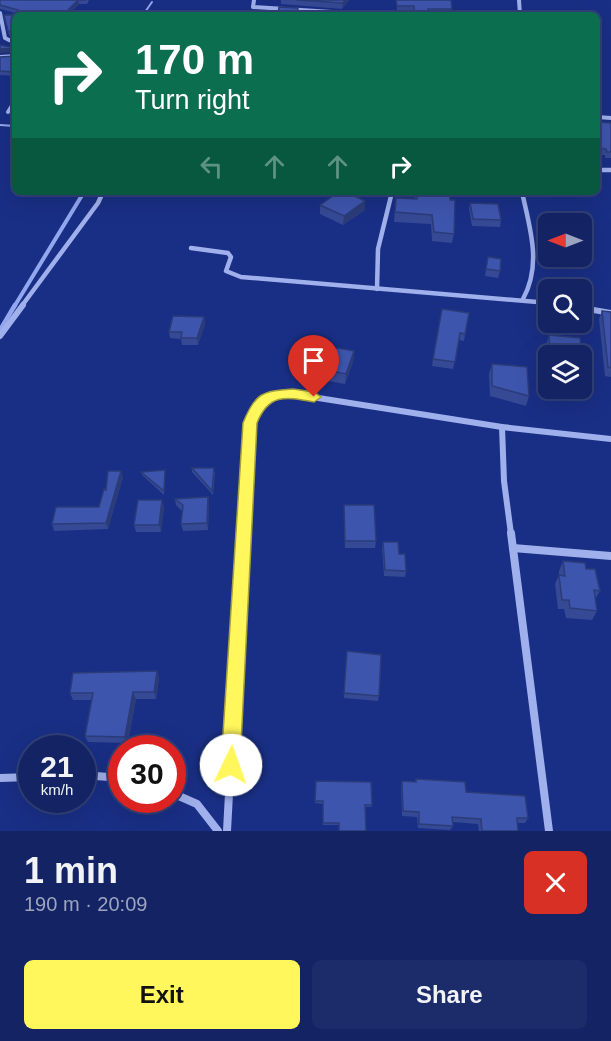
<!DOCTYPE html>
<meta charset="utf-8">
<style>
body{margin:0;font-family:Helvetica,sans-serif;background:#1c2b6a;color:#f1f3f6;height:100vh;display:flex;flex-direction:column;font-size:22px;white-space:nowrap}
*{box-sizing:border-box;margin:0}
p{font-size:20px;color:#9da4bf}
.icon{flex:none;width:33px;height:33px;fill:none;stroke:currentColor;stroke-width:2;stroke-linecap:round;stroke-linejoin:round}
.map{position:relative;height:831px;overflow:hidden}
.side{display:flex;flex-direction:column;background:#132364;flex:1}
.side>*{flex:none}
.banner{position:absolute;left:12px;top:12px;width:588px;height:183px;border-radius:9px;box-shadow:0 6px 24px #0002,0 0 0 2px #324078;background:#0b6e4f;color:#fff;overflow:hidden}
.needle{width:39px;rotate:270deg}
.fabs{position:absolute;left:538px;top:213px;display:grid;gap:12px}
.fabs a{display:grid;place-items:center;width:54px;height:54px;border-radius:9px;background:#132364;box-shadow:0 6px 24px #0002,0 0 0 2px #324078;font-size:30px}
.speed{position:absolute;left:18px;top:735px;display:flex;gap:12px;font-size:30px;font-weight:700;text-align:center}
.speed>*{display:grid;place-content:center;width:78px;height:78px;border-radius:50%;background:#132364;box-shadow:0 6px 24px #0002,0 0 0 2px #324078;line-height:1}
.speed small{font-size:15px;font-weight:400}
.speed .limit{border:9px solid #d22;background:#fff;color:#111}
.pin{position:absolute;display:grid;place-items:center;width:51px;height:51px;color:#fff;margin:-62px -26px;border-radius:50% 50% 50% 0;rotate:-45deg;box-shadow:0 0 6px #0007}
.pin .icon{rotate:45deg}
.me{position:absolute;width:66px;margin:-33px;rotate:3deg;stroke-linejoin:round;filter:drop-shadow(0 0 4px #0008)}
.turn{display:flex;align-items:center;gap:21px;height:126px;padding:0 24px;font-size:27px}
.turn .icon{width:78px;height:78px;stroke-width:2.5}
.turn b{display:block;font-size:42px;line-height:51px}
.lanes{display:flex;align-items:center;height:57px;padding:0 24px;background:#0003;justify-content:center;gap:30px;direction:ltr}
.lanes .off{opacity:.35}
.round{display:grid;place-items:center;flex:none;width:63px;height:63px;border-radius:9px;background:#1c2b6a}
.overview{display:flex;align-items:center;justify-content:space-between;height:102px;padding:0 24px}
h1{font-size:36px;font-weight:700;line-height:45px}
.cta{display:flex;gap:12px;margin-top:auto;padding:12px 24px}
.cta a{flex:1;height:69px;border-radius:9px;background:#fff75b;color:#111;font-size:24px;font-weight:700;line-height:69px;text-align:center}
.cta a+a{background:#1c2b6a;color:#f1f3f6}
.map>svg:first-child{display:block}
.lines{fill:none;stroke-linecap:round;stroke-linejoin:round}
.stream-far2{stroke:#92a7ee;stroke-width:2}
.stream-far1{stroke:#92a7ee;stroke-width:4}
.stream{stroke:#92a7ee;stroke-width:4.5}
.minor-far3{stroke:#a0b0ec;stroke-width:4}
.minor-far2{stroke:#a0b0ec;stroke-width:4.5}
.minor-far1{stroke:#a0b0ec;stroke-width:6}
.minor{stroke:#a0b0ec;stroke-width:8}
.wall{fill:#354995}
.shaded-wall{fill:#2b3c79}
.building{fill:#3e55ad;stroke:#2b3c79;stroke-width:1.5}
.route{fill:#fff75b;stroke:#a6a13b;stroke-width:1.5}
</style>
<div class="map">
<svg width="611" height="831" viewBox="0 0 611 831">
<rect width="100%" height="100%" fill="#192f85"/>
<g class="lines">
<g class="stream-far2">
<path d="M143 15 152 2"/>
<path d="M0 125 15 126"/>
</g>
<path class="stream-far1" d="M14 307 84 192"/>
<path class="stream" d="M0 330 15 305"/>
<g class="minor-far3">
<path d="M254 0 253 7 379 15"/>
<path d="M519 0 520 15"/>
<path d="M0 13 5 38 15 43"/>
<path d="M0 57 15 56"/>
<path d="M8 112 13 104 15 92"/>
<path d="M597 117 611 118"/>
</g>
<g class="minor-far2">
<path d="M597 170H611"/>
<path d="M522 192C530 229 542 264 523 299"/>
<path d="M191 248 228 253 231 257 226 271 241 277 549 303"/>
<path d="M377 289 378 249 392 192"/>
<path d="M21 307 98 203 103 192"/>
</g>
<g class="minor-far1">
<path d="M582 308 611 313"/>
<path d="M0 336 23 305"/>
<path d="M502 427 504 481 511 534"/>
<path d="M243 534 251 423C257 400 271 396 293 394L502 427 611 439"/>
</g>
<g class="minor">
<path d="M511 533 549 831"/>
<path d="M513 548 611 556"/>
<path d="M82 775 122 778"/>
<path d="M0 778 32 777"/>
<path d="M172 793 197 804 218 831"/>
<path d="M227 831 243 533"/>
</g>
</g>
<g class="wall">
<path d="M0 0H89L87 4H79L68 15H16V13L0 9Z"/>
<path d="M281 0H349L342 9 281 4Z"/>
<path d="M396 0H451V14L414 15 413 11H397Z"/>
<path d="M4 15H15V36L9 35Z"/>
<path d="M15 56V76L0 75V57Z"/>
<path d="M597 122 611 123V158H605V155H600L597 146Z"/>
<path d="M414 192H449L454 234 452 243 432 241 431 224 394 222 396 198 415 199Z"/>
<path d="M470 203 501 220 500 227 472 226 469 209Z"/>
<path d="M320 205 365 210 343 225 320 214Z"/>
<path d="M543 215 549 224V248H545L541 222Z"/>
<path d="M488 257 500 271 498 278 485 276Z"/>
<path d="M602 311 611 312V377L605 376 599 319Z"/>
<path d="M469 313 464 341 459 340 453 369 432 366 433 359Z"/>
<path d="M204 317 205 324 198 345H182L181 339 170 338 169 332Z"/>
<path d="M549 335 582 356H549V358H548L547 342Z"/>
<path d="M354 351 353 362 345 384 300 376V365Z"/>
<path d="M492 364 529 396 526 406 490 396 489 374Z"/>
<path d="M192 468 215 472 213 495 192 472Z"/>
<path d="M141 472 165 474 164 495 142 475Z"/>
<path d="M123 477 108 529 54 531 52 524 99 507 106 490Z"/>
<path d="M208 497 209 504 208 530 183 531 181 524 182 511 176 505 175 499Z"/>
<path d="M344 505 376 541 375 548H345Z"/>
<path d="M164 507 161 532H136L134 525Z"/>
<path d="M383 542 399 554 406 571 405 577 384 576 382 548Z"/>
<path d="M563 561 600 591 595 599 597 611 592 620 566 618 564 609H558L555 584 559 575V571Z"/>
<path d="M347 651 379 696 378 701 344 698Z"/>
<path d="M157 671 159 678 156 699H136L128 743 88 742 85 736 92 700H73L70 693Z"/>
<path d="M416 779 466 792 528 818 525 823H517L518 831H479L478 824 452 822 453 826 450 830 418 828 417 817 402 816 401 786 402 781 415 782Z"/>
<path d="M316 781 372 805 371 807H365L339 825H323V804L315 803Z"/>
</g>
<g class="shaded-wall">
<path d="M78 0 79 4 68 15H63Z"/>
<path d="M345 0H349L342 9 343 3Z"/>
<path d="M14 48 15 52 0 53V49Z"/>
<path d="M365 201V210L343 225 344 216Z"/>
<path d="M204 317 205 324 198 345 197 338Z"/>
<path d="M354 351 353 362 345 384 346 374Z"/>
<path d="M121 471 123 477 108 529 106 523Z"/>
<path d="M208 497 209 504 208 530 207 523Z"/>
<path d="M162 500 164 507 161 532 159 525Z"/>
<path d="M157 671 159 678 156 699 154 692Z"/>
<path d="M133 692 136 699 128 743 125 737Z"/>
</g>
<g class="building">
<path d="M0 0H86H78L63 15H16L18 10 0 5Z"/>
<path d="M296 0H345L343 3Z"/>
<path d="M396 0H451L452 9H428L429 15H415L414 6H397Z"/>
<path d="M279 7 298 8 297 15H278Z"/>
<path d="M4 15H15V32L8 31Z"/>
<path d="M0 45 15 48V49L14 48 0 49Z"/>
<path d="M15 56V72L0 71V57Z"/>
<path d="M597 122 611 123V152H607L606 149H602L597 134Z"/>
<path d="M339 192H346L365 201 344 216 320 205Z"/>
<path d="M416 192H449L450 200H455L454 234 434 232 432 215 395 212 396 198 417 199Z"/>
<path d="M470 203 498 204 501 220 473 219Z"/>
<path d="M543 215 575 218 576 224H549V241H547Z"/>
<path d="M488 257 501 259 500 271 486 269Z"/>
<path d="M442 309 469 313 465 334 460 333 455 362 433 359Z"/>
<path d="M602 311 611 312V368L608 367Z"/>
<path d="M173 316 204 317 197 338H181L182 332H169Z"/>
<path d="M549 335 580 338 582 356H568L567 353 550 351Z"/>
<path d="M309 343 354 351 346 374 300 365Z"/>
<path d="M492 364 527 367 529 396 492 386Z"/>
<path d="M192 468H214L212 491Z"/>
<path d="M165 470 164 491 141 472Z"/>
<path d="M108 471H121L106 523 52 524 56 507H99L104 489 106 490Z"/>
<path d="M208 497 207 523 181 524 183 505 175 499Z"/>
<path d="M138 500H162L159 525H134Z"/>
<path d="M344 505H374L376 541H345Z"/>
<path d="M383 542H398L399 554H405L406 571 385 570Z"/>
<path d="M563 561 585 563 586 569H595L600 591 594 590 597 611 570 608 569 600H562L559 575 565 576Z"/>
<path d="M347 651 381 655 379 696 344 693Z"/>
<path d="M157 671 154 692H133L125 737 85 736 93 693H70L73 673Z"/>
<path d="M416 779 465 782 466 792 525 796 528 818H517L518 831H482L481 819 452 817 453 826 419 824V812L403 811 402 781 416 782Z"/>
<path d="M316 781 371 782 372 805H365L366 831H339V823H323V801H315Z"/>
</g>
<path class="route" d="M293 389 314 392 321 397 314 402C286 397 269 393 257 423L240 765 238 771 231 774 224 771 221 765 243 423C255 393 262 391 293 389Z"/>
</svg>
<div class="fabs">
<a><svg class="needle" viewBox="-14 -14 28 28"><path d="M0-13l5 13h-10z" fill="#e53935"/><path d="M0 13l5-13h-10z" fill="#9da4bf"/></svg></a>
<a><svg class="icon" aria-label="search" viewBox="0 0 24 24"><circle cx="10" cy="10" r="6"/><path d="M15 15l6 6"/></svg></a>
<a><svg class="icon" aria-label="layers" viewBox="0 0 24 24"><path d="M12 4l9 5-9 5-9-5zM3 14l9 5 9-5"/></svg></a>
</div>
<div class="speed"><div>21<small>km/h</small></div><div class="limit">30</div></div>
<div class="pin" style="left:314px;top:397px;background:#d93025"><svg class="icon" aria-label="arrive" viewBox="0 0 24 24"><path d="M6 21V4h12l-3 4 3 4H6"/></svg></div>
<svg class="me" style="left:231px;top:765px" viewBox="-20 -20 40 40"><circle r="19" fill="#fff"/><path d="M0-13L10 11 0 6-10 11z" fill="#fff75b"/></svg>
<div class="banner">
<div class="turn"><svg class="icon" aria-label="right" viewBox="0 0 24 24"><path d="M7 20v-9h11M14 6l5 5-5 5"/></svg><div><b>170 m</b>Turn right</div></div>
<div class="lanes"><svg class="icon off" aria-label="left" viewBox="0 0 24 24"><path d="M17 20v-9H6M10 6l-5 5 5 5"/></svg><svg class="icon off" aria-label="ahead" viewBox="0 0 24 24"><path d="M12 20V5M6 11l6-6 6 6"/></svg><svg class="icon off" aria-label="ahead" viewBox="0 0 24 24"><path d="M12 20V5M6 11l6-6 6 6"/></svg><svg class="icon" aria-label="right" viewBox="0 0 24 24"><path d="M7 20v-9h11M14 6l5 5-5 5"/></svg></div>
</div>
</div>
<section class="side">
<div class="overview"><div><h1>1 min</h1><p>190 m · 20:09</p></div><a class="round" style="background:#d93025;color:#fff"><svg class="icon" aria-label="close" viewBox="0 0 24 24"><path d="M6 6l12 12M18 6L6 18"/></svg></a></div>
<div class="cta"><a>Exit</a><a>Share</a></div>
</section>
